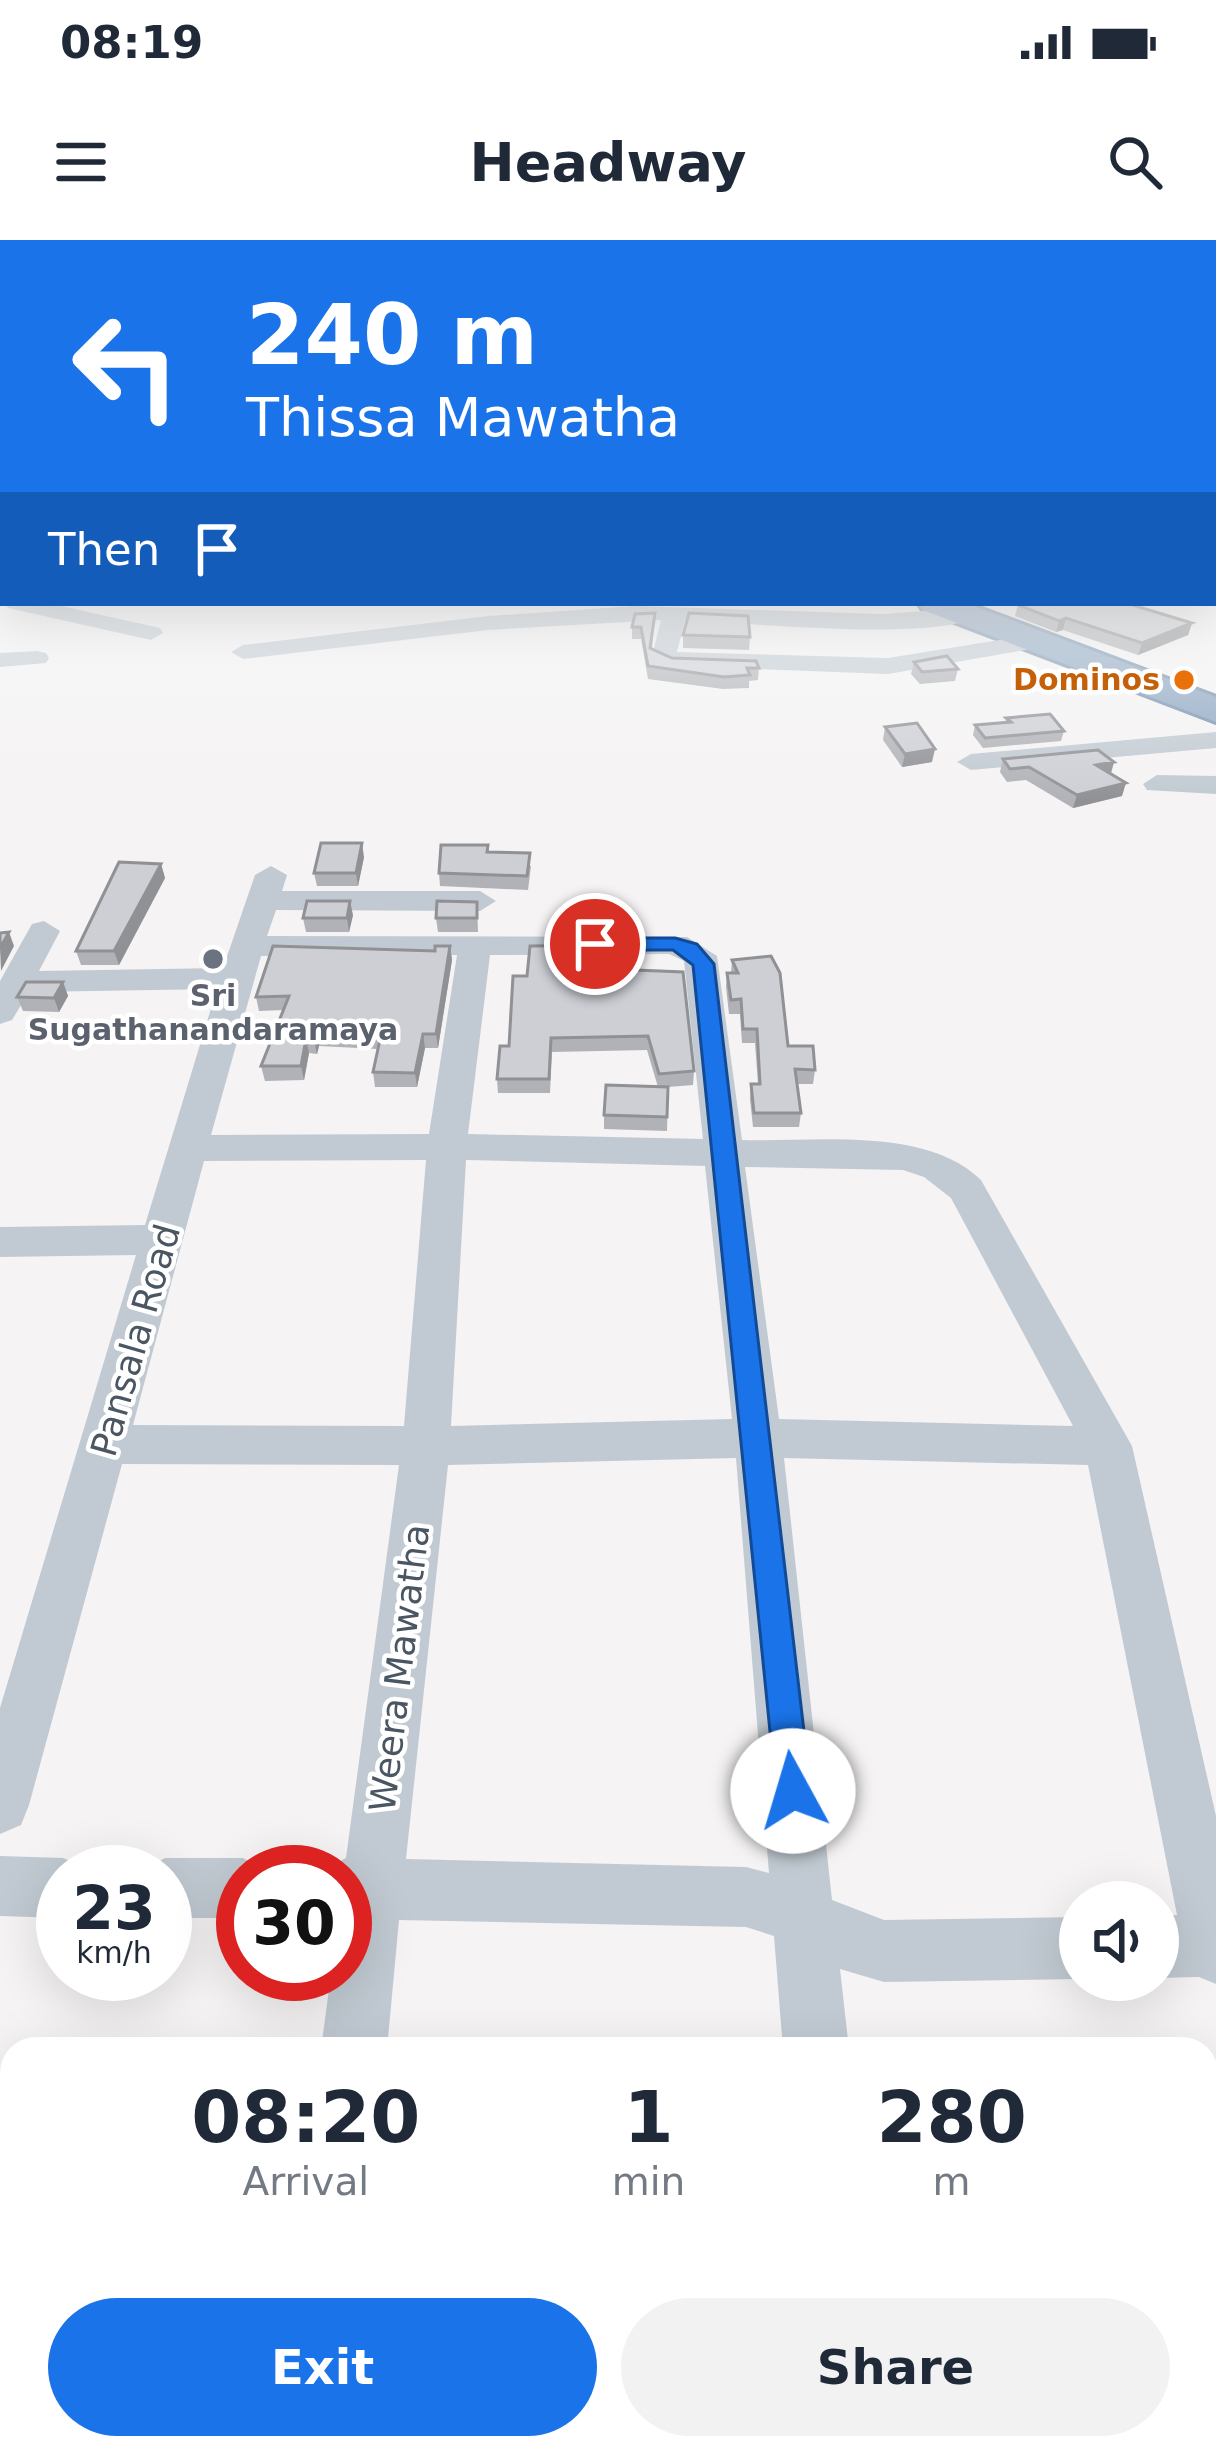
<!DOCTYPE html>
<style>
body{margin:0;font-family:"DejaVu Sans",sans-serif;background:#f2f2f3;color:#1f2937;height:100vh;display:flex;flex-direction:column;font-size:45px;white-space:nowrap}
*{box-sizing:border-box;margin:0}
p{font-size:39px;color:#747a83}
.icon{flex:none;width:66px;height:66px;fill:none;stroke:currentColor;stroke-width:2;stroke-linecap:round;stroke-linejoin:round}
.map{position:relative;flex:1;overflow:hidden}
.sheet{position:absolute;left:0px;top:1797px;width:1218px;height:423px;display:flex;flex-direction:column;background:#fff;border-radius:36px 36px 0 0;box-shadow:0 12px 48px #0002}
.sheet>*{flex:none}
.top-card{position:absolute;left:0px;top:0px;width:1218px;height:366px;box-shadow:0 12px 48px #0002;background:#1a73e8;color:#fff;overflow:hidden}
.controls{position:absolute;left:1059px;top:1641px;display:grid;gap:24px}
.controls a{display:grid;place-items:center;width:120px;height:120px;border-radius:50%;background:#fff;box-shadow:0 12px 48px #0002;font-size:60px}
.speed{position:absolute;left:36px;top:1605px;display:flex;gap:24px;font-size:60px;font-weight:700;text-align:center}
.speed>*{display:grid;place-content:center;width:156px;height:156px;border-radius:50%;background:#fff;box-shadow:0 12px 48px #0002;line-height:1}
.speed small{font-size:30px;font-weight:400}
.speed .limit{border:18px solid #d22;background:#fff;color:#111}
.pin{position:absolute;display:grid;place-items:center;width:102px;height:102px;color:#fff;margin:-51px;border:6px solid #fff;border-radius:50%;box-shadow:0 3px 12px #0007}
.me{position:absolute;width:132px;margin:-66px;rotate:354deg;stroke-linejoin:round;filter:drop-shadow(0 0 9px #0008)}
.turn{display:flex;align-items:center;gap:42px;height:252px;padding:0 48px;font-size:54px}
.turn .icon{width:156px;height:156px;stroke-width:2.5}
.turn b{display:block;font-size:84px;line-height:102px}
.then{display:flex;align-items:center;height:114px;padding:0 48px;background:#0003;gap:24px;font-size:45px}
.eta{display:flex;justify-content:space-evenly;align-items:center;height:204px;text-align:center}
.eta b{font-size:72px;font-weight:800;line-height:84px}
.button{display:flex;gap:24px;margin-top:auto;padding:24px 48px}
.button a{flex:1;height:138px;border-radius:72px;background:#1a73e8;color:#fff;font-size:48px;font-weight:800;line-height:138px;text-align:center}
.button a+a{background:#f2f2f3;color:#1f2937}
.status{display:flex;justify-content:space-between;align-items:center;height:84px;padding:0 60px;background:#fff;direction:ltr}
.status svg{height:33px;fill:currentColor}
header{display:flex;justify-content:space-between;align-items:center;height:156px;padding:0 48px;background:#fff;font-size:54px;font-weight:800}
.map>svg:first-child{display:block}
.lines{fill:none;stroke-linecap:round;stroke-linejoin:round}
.highway-casing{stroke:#7690ad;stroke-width:6}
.minor{fill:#c1cad2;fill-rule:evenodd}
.highway{fill:#8ba5c1;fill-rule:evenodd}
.wall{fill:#b0b2b7}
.shaded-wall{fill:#909195}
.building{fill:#cdcfd5;stroke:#909195;stroke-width:3}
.route{fill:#1a73e8;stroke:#114b97;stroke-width:3}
.food-dot{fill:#e8710a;stroke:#fff;stroke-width:4.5}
.worship-dot{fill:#6b7280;stroke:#fff;stroke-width:4.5}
.labels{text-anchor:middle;stroke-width:9;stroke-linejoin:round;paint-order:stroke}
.far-food-label{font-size:30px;font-weight:bold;fill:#c56008;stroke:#fff;text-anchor:end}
.far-worship-label{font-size:30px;font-weight:bold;fill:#5b616d;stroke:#fff}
.street-label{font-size:36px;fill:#4a5661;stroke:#fff}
</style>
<div class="status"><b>08:19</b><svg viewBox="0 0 49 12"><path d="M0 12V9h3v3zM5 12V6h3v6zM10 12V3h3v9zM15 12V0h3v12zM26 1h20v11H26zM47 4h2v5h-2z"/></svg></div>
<header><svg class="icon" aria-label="menu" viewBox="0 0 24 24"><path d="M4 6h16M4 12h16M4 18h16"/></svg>Headway<svg class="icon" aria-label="search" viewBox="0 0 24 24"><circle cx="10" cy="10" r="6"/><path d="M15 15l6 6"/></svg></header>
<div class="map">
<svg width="1216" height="2218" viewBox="0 0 1216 2218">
<rect width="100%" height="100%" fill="#f5f3f3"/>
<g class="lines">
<defs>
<path id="highway" d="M918 363H966L1216 457V482L923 370Z"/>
</defs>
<use href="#highway" class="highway-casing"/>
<g class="minor">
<path d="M3 327V342L0 343V328Z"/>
<rect x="1215" y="331" width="1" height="14"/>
<path d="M4 363H48L160 388 163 393 151 400 8 368Z"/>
<path d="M635 366 883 374 965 368 977 375C944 403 737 382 685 380L677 412 888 418 1031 395 1043 402 1031 409 888 434 672 426 652 416 661 380 488 390 243 419 231 412 243 405 488 376Z"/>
<path d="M37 411 46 413 49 418 46 423 0 427V413Z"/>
<path d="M1216 492V508L971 530 957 522 971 514Z"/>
<path d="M1157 535 1216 536V554L1147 550 1143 544Z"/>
<path d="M271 626 287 635 282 651H480L496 661 480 671 276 670 267 696 687 697 717 716 742 900C815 902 926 886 981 940L1132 1206 1216 1576V1744L1199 1737 1158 1738V1676L1177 1675 1088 1225 784 1218 832 1660 884 1680 1080 1677V1739L884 1742 840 1729 849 1809H783L774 1696 746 1687 399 1680 387 1809H321L331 1734H345V1632H321L346 1618 399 1225 122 1224 29 1565 21 1585 0 1594V1468L136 1015 0 1017V987L145 985 217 749 29 752 12 780 0 784V741L32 684 44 681 60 691 39 731 223 728 255 635ZM669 714 684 721 703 899 468 894 490 715ZM457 715 429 894 211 895 261 716ZM426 920 404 1186 133 1185 204 921ZM466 920 705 926 732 1179 451 1186ZM745 927 903 930 924 937 951 958 1073 1186 779 1179ZM736 1218 769 1633 746 1627 406 1619 448 1225Z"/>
<path d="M0 1616 63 1618 84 1627 87 1632H63V1678L0 1676Z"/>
<path d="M165 1618H243L267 1632H243V1678H165V1632H141Z"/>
<path d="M273 2208H349L348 2218H270Z"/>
<path d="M809 2208H885L887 2218H809Z"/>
</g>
<use href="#highway" class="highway"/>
</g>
<g class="wall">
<path d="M677 363H779L778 366Z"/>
<path d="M1018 365 1192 383 1188 395 1138 415 1063 390 1056 392 1015 376Z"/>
<path d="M655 373 652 408 672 418 759 428 758 440 749 441V448L723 449 648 439 641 399H632V387Z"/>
<path d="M683 395 750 397 749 410 683 408Z"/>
<path d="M914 422 958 429 955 441 920 444 911 434Z"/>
<path d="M1006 478 1064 491 1061 501 983 508 973 495 975 485 1005 483Z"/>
<path d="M885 487 932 522 902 527 883 500Z"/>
<path d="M1003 519 1114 522 1111 534 1122 556 1073 568 1026 540 1007 542 1000 532Z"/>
<path d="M488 605 489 612 531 626 528 650 440 646 439 633Z"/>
<path d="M364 617 358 646H317L314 633Z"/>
<path d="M161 624 165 638 119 725H81L76 711Z"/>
<path d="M477 662 478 692H438L436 678Z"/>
<path d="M353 675 349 692H306L303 678Z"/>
<path d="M450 706 452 720 438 808H425L417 847H375L373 832 378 809 319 806 317 814 309 813 304 840 265 841 261 826 284 770 259 771 256 757Z"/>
<path d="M732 720 788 806 815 830 813 844H797L801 873 799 887H753L750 859 751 844H758L755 803H742L740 774H729L726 747 727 733H731Z"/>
<path d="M636 730 694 831 693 845 668 847 667 891 604 889V875L658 847 647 810 552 812 550 853H498L497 839 509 806Z"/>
<path d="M63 742 68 756 59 772 23 771 17 757Z"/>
</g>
<g class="shaded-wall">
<path d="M1066 378 1063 390 1056 392 1059 381Z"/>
<path d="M1192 383 1188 395 1138 415 1142 403Z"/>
<path d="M935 509 932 522 902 527 905 514Z"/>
<path d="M1114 522 1110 535 1096 525Z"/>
<path d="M1126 543 1122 556 1073 568 1077 555Z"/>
<path d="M362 603 364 617 358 646 356 633Z"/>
<path d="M161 624 165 638 119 725 114 711Z"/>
<path d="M350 661 353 675 349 692 347 678Z"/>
<path d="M9 692 14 706 1 731 0 708Z"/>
<path d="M450 706 452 720 438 808 436 794Z"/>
<path d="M63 742 68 756 59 772 54 758Z"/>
<path d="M316 792 319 806 317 814 314 800Z"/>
<path d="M423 794 425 808 417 847 415 833Z"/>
<path d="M306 799 309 813 304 840 301 826Z"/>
</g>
<g class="building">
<path d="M0 253H3V310L0 311Z"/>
<path d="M1023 363H1126L1192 383 1142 403 1066 378 1059 381 1018 365Z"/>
<path d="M655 373 650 408 672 418 756 421 759 428H747L750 435 724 437 648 426 641 387H632L635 374Z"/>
<path d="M689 373 748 376 750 397 683 395Z"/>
<path d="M947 416 958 429 922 432 914 422Z"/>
<path d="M1050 474 1064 491 985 498 975 485 1011 482 1006 478Z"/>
<path d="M917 483 935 509 905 514 885 487Z"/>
<path d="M1098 510 1114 522 1096 525 1126 543 1077 555 1029 527 1010 529 1003 519Z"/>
<path d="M321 603H362L356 633H314Z"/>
<path d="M441 605H488L487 612 530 613 527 636 439 633Z"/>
<path d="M119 622 161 624 114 711H76Z"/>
<path d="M307 661H350L347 678H303Z"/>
<path d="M437 661 477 662V678H436Z"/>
<path d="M9 692 0 708V693Z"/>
<path d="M635 705 636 730 683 732 694 831 659 834 648 796 551 798 549 839H497L500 806H509L513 736H527L530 706Z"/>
<path d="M273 706 435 711V706H450L436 794H423L415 833 373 832 381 795 316 792 314 800 306 799 301 826H261L289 756 256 757Z"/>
<path d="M771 716 780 733 788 806H813L815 830 795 829 801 873H754L751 844H760L757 789H743L741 759 731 760 727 733H738L732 720Z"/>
<path d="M26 742H63L54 758 17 757Z"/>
<path d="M606 845 668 847 667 877 604 875Z"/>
</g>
<linearGradient id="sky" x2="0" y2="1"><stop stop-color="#85c3ea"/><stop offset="0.45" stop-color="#fafafa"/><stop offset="1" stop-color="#fafafa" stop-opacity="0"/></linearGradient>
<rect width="1216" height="563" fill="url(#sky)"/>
<path class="route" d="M675 698 697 704 714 724 811 1551 806 1563 793 1568 781 1563 776 1551 693 725 673 710H595L585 704 595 698Z"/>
<circle class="food-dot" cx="1184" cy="440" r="12"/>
<circle class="worship-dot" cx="213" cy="719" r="12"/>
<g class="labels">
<g class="far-food-label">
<text x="1160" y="450">Dominos</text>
</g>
<g class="far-worship-label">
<text x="213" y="766">Sri<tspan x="213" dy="34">Sugathanandaramaya</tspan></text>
</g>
<g class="street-label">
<text transform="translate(135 1100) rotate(-74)" y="13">Pansala Road</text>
<text transform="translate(399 1428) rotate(-83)" y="13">Weera Mawatha</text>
</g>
</g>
</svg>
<div class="controls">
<a><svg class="icon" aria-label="sound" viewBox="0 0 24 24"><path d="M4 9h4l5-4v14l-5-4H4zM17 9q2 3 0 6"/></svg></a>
</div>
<div class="speed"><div>23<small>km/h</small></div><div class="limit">30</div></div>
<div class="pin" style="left:595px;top:704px;background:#d93025"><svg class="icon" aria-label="arrive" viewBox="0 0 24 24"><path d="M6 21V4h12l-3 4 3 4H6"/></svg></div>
<svg class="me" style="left:793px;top:1551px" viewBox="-20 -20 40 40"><circle r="19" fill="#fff"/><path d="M0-13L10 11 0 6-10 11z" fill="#1a73e8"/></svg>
<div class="top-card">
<div class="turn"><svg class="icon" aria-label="left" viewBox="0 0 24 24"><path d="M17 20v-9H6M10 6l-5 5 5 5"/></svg><div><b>240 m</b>Thissa Mawatha</div></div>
<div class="then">Then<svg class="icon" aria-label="arrive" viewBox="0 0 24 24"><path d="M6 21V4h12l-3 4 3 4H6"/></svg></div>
</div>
<section class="sheet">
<div class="eta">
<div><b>08:20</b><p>Arrival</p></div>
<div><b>1</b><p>min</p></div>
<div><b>280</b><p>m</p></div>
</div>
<div class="button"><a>Exit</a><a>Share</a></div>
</section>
</div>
